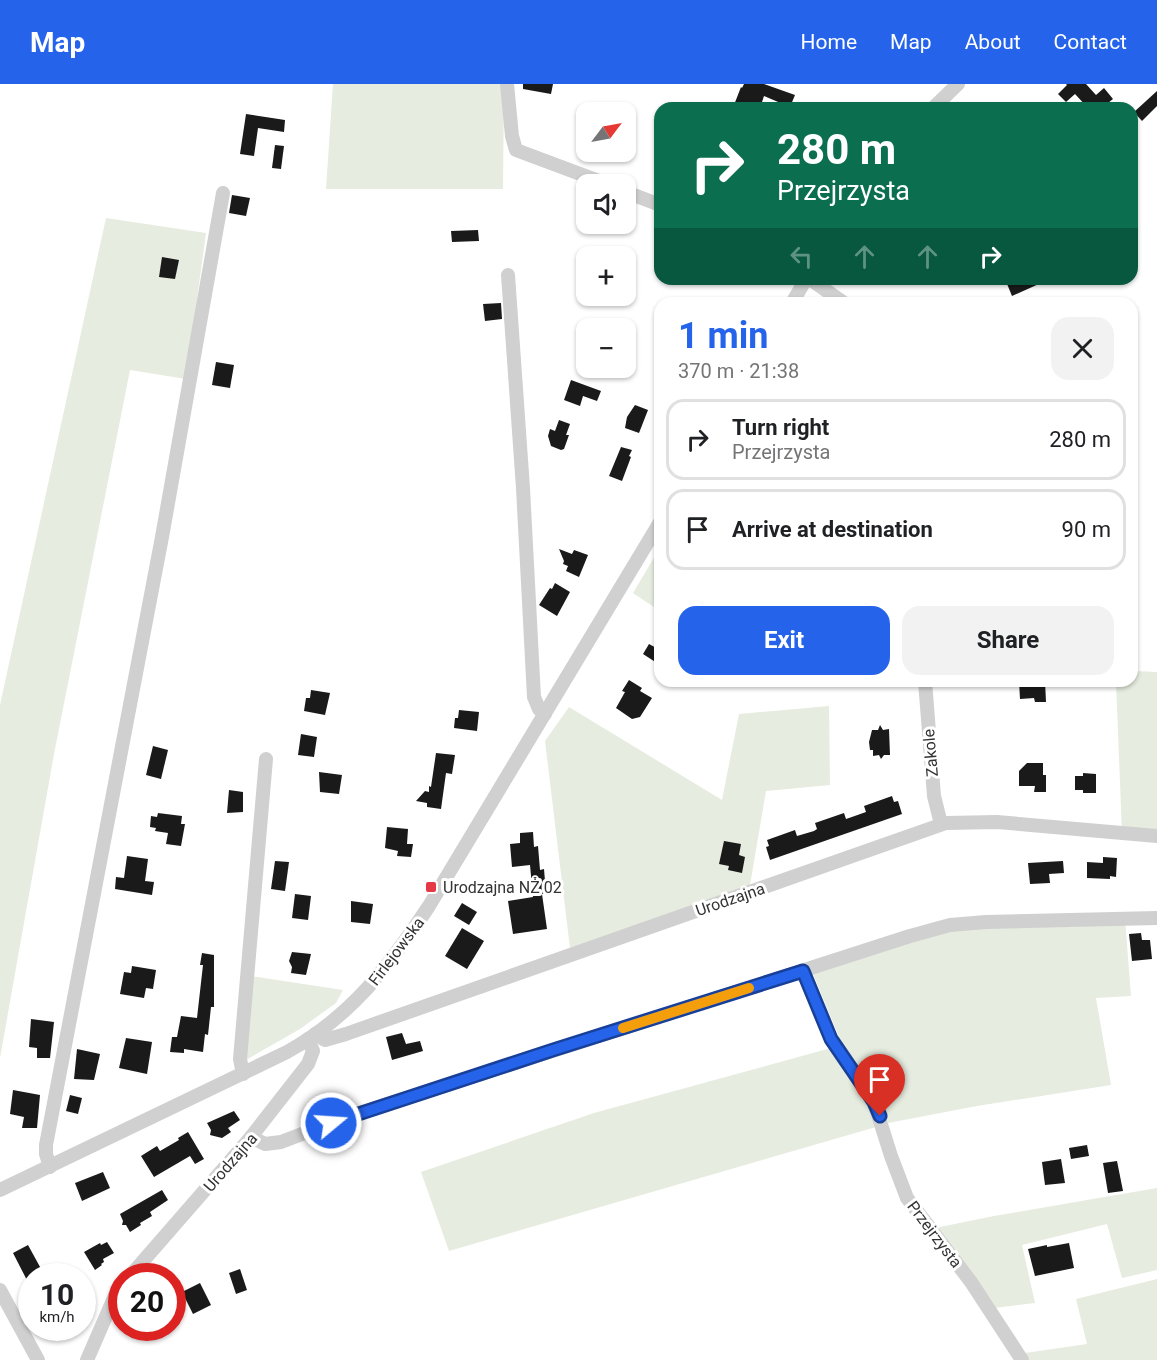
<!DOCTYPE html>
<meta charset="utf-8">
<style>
body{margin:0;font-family:Roboto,sans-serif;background:#f2f2f2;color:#202124;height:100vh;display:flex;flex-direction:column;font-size:22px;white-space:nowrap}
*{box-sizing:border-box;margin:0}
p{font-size:20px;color:#757577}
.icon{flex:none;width:33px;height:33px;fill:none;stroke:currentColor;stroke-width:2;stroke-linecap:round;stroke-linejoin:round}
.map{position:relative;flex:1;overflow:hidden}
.sheet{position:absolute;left:654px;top:213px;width:484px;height:390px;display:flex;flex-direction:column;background:#fff;border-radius:18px;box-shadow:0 2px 4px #0004}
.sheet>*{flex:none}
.hud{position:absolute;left:654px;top:18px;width:484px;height:183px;border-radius:18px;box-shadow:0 2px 4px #0004;background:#0b6e4f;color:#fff;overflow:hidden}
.needle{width:39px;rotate:58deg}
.fabs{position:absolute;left:576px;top:18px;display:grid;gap:12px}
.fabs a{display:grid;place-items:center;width:60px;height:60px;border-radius:12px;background:#fff;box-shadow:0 2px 4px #0004;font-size:30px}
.speed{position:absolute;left:18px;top:1179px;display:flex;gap:12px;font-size:30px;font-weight:700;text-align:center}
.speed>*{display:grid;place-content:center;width:78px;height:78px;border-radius:50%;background:#fff;box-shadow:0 2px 4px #0004;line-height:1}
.speed small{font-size:15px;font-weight:400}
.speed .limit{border:9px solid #d22;background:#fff;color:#111}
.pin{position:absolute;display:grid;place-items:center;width:51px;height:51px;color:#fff;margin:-62px -26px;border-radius:50% 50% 50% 0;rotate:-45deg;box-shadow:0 0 6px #0007}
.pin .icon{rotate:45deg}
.me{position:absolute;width:66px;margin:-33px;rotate:72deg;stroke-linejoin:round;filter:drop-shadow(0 0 4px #0008)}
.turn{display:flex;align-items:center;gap:21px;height:126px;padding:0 24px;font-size:27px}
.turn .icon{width:78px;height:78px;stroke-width:2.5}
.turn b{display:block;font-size:42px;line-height:51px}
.lanes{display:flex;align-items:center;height:57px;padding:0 24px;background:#0003;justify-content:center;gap:30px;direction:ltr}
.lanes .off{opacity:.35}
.round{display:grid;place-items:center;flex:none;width:63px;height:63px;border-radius:18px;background:#f2f2f2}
.overview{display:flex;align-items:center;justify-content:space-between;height:102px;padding:0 24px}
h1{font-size:36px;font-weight:700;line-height:45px;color:#2563eb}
.cta{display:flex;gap:12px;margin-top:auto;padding:12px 24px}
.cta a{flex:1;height:69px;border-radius:18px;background:#2563eb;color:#fff;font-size:24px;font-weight:700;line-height:69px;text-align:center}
.cta a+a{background:#f2f2f2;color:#202124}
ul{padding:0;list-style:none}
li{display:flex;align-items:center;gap:18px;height:81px;margin:0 12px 9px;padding:0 12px;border:3px solid #e0e0e0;border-radius:18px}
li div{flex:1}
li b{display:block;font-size:22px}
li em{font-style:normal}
header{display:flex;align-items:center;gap:36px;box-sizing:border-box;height:84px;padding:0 30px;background:#2563eb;color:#fff}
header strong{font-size:28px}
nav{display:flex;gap:33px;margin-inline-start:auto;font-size:21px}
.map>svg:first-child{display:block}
.green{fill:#e6ecdf}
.building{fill:#1a1a1a}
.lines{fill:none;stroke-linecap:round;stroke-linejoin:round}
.minor{stroke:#d0d0d0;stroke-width:14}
.route-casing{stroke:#184099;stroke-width:15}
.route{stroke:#2563eb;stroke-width:10}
.slow{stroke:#f59e0b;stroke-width:10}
.poi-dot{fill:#e63946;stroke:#fff;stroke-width:2}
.labels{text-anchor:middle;stroke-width:6;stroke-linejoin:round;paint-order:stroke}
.street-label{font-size:16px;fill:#333;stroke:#fff}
.poi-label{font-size:16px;fill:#333;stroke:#fff;text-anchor:start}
</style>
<header>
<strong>Map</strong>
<nav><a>Home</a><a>Map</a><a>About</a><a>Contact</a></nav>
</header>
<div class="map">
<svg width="1157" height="1276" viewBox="0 0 1157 1276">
<rect width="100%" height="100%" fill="#fff"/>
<g class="green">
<path d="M333 0H504L503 105H326Z"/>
<path d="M106 134 206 149 186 295 130 286 54 670 0 974V621Z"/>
<path d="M655 472 660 476V527L633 509Z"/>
<path d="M1133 587 1157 588V753L1122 750 1116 597H1132Z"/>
<path d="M829 622 830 701 766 707 749 807 570 864 545 657 569 623 722 716 739 630Z"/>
<path d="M1125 835 1131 912 1096 914 1111 1001 977 1022 888 1039 879 1015 842 960 811 885 950 841Z"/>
<path d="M250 892 343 906 336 919 300 945 244 977Z"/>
<path d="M831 964 871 1023 876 1043 449 1167 421 1088 594 1029Z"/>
<path d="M1157 1104V1186L1122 1194 1107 1140 1022 1161 1035 1219 994 1224 935 1144 994 1132Z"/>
<path d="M1157 1195V1276H1029L1025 1269 1087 1260 1076 1215Z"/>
</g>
<g class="building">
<path d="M523 0H553L551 10 523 5Z"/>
<path d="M744 0H764L795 11 790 23 764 12 760 24H742L734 21 741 3 742 4Z"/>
<path d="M1066 0H1086L1096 11 1104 4 1113 15 1108 19 1113 24H1088L1075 10 1066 18 1058 10 1067 1Z"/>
<path d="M1157 7V22L1142 37 1134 28Z"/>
<path d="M246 30 285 36 284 48 258 44 254 72 240 70Z"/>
<path d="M275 61 284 62 281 85 272 84Z"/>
<path d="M232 111 250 114 246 132 229 129Z"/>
<path d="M478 146 479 157 452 158 451 147Z"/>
<path d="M162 173 179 176 175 195 159 193Z"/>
<path d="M1005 195H1050L1012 212Z"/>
<path d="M501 219 502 235 485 237 483 220Z"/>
<path d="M216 278 234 281 230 304 212 301Z"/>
<path d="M571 296 601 307 597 317 583 312 580 322 564 316Z"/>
<path d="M635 321 648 326 639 349 625 344 627 333Z"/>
<path d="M559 336 570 340 566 351H569L564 365 561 366 551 362 548 352 550 345 555 347Z"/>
<path d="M621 363 632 366 629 372 631 373 622 397 609 392Z"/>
<path d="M559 465 572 470 574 466 588 471 579 493 566 487 568 482 563 480 564 477Z"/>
<path d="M555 499 570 508 557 532 539 521 550 504 552 505Z"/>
<path d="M649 560 660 566V581L643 570Z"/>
<path d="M629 596 642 604 640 607 652 614 640 633 632 635 616 624 625 608 622 607Z"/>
<path d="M1019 597H1045L1046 618H1035L1034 614 1020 615Z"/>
<path d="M311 606 330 609 325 631 304 627 306 614H310Z"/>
<path d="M459 626 479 628 477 647 454 644 455 634H458Z"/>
<path d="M880 641 883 646 889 645 890 671H884L881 675 879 671 873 672V666H870L869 658 872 646H878Z"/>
<path d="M301 650 317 653 314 673 298 671Z"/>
<path d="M153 662 168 666 161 695 146 691Z"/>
<path d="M436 669 455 671 452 690 446 689 441 725 427 723V719L416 717 425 707 429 708V702L431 703Z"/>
<path d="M1027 679H1043V691H1046V708H1034L1035 702H1019V687Z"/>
<path d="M319 688 342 691 339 710 320 708Z"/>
<path d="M1083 689 1096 690V709H1083V706H1075V692H1083Z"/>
<path d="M229 706 243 708V728L227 729Z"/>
<path d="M892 712 894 718 898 717 902 730 770 776 766 763 769 762 767 756 795 746 797 752 814 747 817 745 815 739 844 729 846 735 849 734 866 728 864 722Z"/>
<path d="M158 729 182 732 181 740H185L181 762 166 760 168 749 155 747 156 744 150 743 151 732 157 733Z"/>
<path d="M387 743 408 745 407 760H413L411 773 397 772 398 767 385 764Z"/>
<path d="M533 748 534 763 538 762 540 786 544 785 546 809 542 810 547 845 513 850 508 817 533 813 530 781 512 783 510 760 520 759V749Z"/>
<path d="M724 757 741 760 739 771 745 773 742 789 728 786 729 782 719 780Z"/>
<path d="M127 772 148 775 145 797 154 798 152 811 115 805 116 793 124 794Z"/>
<path d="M1103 773 1117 774 1116 793 1110 792V795L1087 794V778L1103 779Z"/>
<path d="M275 777 289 778 285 807 271 805Z"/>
<path d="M1063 777 1064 789 1049 790 1050 799 1030 800 1028 779Z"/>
<path d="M295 810 311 812 308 836 292 834Z"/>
<path d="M351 817 373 820 370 840 351 838Z"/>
<path d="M462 819 477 828 469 841 454 832Z"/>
<path d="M462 844 484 857 467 885 445 872Z"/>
<path d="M1141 849 1142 856H1150L1152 875 1132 877 1129 850Z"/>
<path d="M292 868 311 870 306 891 291 889 292 883 289 877Z"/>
<path d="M202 869 214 871V923H211L208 951 205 950 203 968 184 965V969L170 968 172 953H177L181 932 197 934 203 881H200Z"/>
<path d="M132 882 156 886 153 905 146 904 144 914 120 910 124 888 131 889Z"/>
<path d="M31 935 54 938 50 974H37V964L29 963Z"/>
<path d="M402 949 406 960 420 957 423 967 392 976 386 953Z"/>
<path d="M126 954 152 958 147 990 119 984Z"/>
<path d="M77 965 100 970 94 996 74 995Z"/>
<path d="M13 1006 40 1011 37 1044H22L24 1033 10 1030Z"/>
<path d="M70 1011 82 1014 78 1030 66 1027Z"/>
<path d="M234 1027 240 1036 228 1044 231 1048 222 1054 210 1051 211 1046 207 1039Z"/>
<path d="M188 1048 204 1075 195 1080 190 1072 154 1093 141 1072 157 1062 160 1067 179 1056 178 1054Z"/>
<path d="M1087 1061 1089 1072 1071 1075 1069 1064Z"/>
<path d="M1061 1075 1065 1099 1045 1101 1042 1078Z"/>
<path d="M1117 1077 1123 1107 1108 1109 1103 1079Z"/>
<path d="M103 1088 110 1104 82 1117 75 1099Z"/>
<path d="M162 1106 168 1116 150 1128 152 1132 140 1139 141 1141 130 1148 126 1141H122L123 1137 120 1130Z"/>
<path d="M107 1158 114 1169 103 1175 104 1178 101 1180 102 1181 95 1186 84 1168 100 1159 101 1161Z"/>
<path d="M1069 1159 1074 1184 1035 1192 1028 1165 1047 1161V1163Z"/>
<path d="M28 1161 45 1192H32V1206L13 1169Z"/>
<path d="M240 1185 247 1206 236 1210 229 1189Z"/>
<path d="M200 1199 211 1221 193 1230 182 1208Z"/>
</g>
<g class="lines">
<g class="minor">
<path d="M507 0 512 52 516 66 607 100"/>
<path d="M933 24 958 0"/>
<path d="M626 108 660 121"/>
<path d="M508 191 523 404 534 613 539 625 545 630"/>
<path d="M810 195 844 219"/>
<path d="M792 219 806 195"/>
<path d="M925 597 934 712 941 740"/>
<path d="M803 887 831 955 874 1018 891 1072 907 1114 971 1198 1022 1276"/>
<path d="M315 950 325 956 346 950 946 739 997 738 1157 752"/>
<path d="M243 990 240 975 266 675"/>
<path d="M251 1053 265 1060 281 1058 344 1034 910 852 950 841 986 838 1157 834"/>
<path d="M50 1083 46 1070V1061L162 453 223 109"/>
<path d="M0 1106 287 968C352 932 389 882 429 822L660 438"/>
<path d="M130 1192 251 1053 308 980 313 967 308 955"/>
<path d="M0 1206 38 1276"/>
<path d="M87 1276 117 1207 122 1202"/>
</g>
</g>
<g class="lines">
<defs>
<path id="route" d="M331 1039 553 966 803 887 831 955 874 1018 880 1032"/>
</defs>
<use href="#route" class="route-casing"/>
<use href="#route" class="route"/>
<path class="slow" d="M623 944 749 904"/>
</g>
<rect class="poi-dot" x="425" y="797" width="12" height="12" rx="3"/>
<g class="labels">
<g class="street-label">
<text transform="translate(930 669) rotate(-95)" y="6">Zakole</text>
<text transform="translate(730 815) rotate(-19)" y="6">Urodzajna</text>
<text transform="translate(396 867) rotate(-53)" y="6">Firlejowska</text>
<text transform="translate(230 1078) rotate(-49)" y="6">Urodzajna</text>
<text transform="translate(935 1150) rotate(53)" y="6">Przejrzysta</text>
</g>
<g class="poi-label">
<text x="443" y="809">Urodzajna NŻ 02</text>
</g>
</g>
</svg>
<div class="fabs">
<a><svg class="needle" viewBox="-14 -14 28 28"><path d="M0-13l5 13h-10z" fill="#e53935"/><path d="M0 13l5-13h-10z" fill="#757577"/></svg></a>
<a><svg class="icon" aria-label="sound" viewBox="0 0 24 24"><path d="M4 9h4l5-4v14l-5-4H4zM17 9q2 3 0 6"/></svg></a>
<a>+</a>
<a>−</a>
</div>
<div class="speed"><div>10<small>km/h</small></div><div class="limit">20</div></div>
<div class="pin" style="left:880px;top:1032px;background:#d93025"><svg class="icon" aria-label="arrive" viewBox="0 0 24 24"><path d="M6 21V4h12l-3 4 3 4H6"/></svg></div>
<svg class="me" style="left:331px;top:1039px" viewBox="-20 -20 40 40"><circle r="17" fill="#2563eb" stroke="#fff" stroke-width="3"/><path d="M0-11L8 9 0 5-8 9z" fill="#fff"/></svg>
<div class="hud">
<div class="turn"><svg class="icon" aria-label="right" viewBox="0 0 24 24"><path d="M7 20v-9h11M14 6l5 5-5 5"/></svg><div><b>280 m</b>Przejrzysta</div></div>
<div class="lanes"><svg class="icon off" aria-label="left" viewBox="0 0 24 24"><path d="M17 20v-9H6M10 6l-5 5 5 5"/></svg><svg class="icon off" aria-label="ahead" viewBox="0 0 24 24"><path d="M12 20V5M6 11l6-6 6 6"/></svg><svg class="icon off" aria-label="ahead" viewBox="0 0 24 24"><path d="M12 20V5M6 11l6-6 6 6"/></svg><svg class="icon" aria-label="right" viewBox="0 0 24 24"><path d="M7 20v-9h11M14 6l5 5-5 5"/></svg></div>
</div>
<section class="sheet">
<div class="overview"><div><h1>1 min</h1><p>370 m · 21:38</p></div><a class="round"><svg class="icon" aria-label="close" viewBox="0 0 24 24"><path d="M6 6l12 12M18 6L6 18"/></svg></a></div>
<ul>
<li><svg class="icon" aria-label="right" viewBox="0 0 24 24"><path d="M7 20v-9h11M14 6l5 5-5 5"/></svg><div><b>Turn right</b><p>Przejrzysta</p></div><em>280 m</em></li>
<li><svg class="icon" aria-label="arrive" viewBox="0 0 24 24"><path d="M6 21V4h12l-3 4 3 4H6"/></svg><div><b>Arrive at destination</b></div><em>90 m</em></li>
</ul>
<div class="cta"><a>Exit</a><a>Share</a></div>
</section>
</div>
